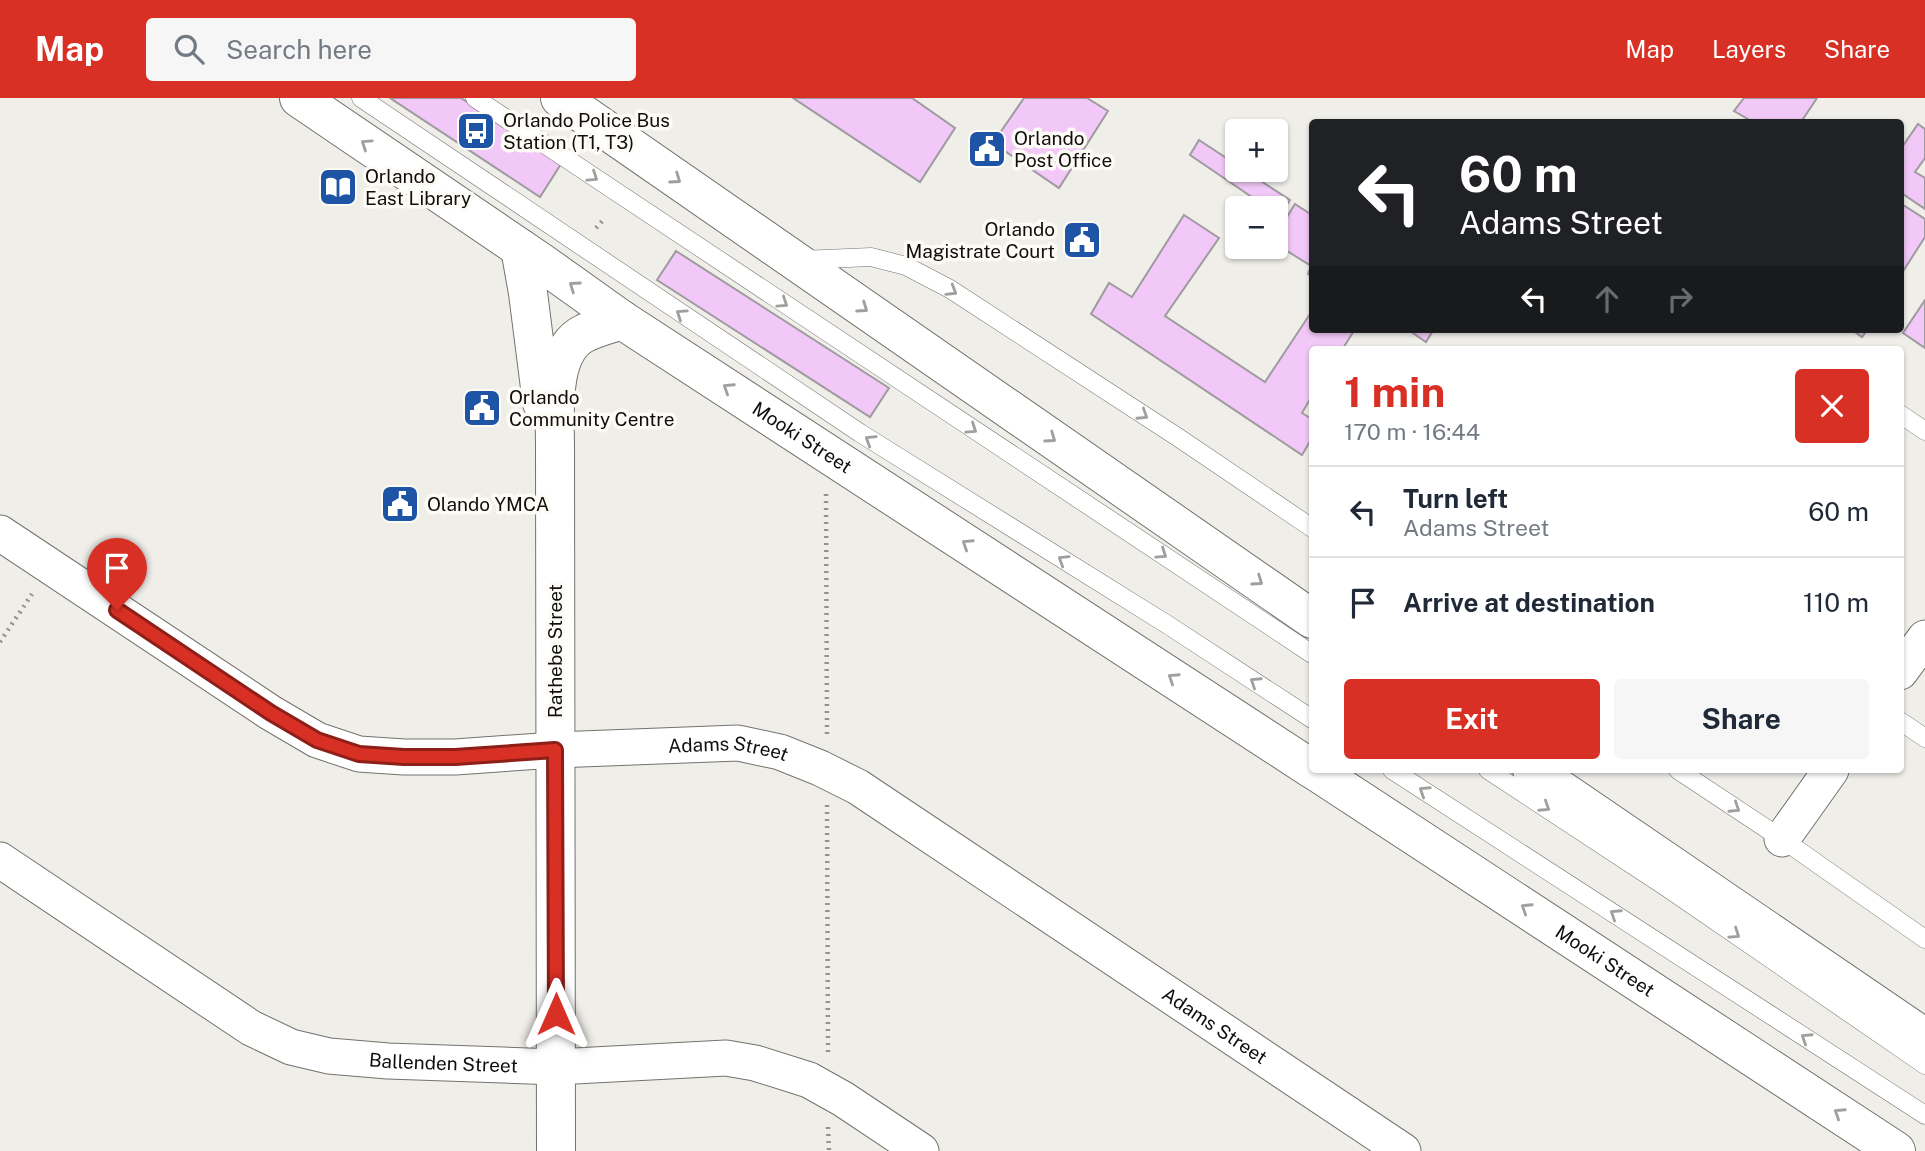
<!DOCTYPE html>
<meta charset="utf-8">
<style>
body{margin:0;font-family:"Public Sans",sans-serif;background:#f6f6f7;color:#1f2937;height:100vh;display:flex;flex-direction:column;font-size:26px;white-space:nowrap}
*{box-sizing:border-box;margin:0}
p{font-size:23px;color:#747a83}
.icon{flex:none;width:38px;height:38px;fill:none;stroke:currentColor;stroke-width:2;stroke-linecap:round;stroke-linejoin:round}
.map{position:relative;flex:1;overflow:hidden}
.panel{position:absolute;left:1309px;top:248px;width:595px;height:427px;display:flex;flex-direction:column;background:#fff;border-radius:7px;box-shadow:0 2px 5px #0004}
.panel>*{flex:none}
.top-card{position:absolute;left:1309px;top:21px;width:595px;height:214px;border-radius:7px;box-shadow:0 2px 5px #0004;background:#202124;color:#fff;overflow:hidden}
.tools{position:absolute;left:1225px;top:21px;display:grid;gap:14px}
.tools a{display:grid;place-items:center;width:63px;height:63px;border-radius:7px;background:#fff;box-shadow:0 2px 5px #0004;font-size:35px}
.pin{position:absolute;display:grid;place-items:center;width:60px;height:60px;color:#fff;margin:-72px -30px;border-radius:50% 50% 50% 0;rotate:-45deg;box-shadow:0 0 7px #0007}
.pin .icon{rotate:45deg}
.me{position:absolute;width:77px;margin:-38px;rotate:0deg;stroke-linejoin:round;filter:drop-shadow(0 0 5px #0008)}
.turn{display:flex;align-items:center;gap:24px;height:147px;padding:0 35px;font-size:32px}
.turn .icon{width:91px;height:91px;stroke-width:2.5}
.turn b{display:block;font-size:49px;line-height:60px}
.lanes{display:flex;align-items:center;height:66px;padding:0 35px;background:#0003;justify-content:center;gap:35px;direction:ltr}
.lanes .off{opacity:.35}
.round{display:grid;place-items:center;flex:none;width:74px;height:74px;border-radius:7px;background:#f6f6f7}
.overview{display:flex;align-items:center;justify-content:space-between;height:119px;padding:0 35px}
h1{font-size:42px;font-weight:700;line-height:52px;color:#d93025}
.cta{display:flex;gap:14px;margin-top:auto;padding:14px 35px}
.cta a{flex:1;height:80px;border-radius:7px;background:#d93025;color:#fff;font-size:28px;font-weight:700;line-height:80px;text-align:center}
.cta a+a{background:#f6f6f7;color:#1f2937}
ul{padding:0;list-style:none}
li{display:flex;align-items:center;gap:21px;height:91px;padding:0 35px;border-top:2px solid #e0e1e3}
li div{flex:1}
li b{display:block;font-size:26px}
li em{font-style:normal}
header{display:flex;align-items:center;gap:42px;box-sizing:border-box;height:98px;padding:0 35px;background:#d93025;color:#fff}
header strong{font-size:33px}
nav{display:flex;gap:38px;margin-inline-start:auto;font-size:24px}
.search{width:490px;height:63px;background:#f6f6f7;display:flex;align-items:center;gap:18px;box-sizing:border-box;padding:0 24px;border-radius:7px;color:#747a83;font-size:26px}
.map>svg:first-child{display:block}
.building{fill:#f1c8f7;stroke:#9e9b9f;stroke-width:2}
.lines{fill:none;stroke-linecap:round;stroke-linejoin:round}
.service-casing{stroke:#73726d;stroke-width:19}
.minor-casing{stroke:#73726d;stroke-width:37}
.tertiary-casing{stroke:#73726d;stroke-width:40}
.secondary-casing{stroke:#73726d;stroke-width:40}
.path{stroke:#93928e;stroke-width:4.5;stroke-dasharray:2 5;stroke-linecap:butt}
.service{stroke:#fff;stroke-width:18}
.minor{stroke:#fff;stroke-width:35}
.tertiary{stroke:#fff;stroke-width:38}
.secondary{stroke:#fff;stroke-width:38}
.oneway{stroke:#9f9f9e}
.route-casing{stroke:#8d1f18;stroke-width:18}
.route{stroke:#d93025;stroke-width:12}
.labels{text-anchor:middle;stroke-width:7;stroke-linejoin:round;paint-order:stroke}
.poi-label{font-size:19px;fill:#0f0e0c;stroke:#fdfbf6;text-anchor:start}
.street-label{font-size:19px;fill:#0f0e0c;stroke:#fdfbf6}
</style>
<header>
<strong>Map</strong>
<div class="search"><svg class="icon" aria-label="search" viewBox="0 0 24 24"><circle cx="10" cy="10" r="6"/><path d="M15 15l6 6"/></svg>Search here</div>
<nav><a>Map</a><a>Layers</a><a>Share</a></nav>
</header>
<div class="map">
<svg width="1925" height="1053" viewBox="0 0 1925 1053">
<rect width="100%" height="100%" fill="#f0eee9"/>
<g class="building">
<path d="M390 0H461L561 66 540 99Z"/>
<path d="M793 0H912L955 30 920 84Z"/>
<path d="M1024 0H1087L1108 13 1059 90 993 45Z"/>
<path d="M1744 0H1817L1801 24H1753L1734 13Z"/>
<path d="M1918 26 1925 31V60L1915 74 1925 80V111L1900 94V52Z"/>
<path d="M1199 42 1237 67V72H1244L1290 102 1279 118 1276 116V110H1268L1190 57Z"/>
<path d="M1900 105 1925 121V139L1900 178Z"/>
<path d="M1295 106 1312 117V179L1308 176 1311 168 1276 146V137Z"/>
<path d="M1184 117 1219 140 1165 218 1265 284 1312 213V231H1355L1342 252H1312V298L1302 315 1312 321V340L1302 357 1091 216 1109 185 1132 199Z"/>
<path d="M676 153 889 290 870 319 657 182Z"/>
<path d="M1925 202V250L1903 235Z"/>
<path d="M1407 231H1434L1426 244Z"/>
<path d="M1851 231H1868L1862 239Z"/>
</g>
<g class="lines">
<defs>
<g id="service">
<path d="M361 0 860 335 1168 527 1312 621"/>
<path d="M475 0 1312 556"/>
<path d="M801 162 871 159 906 168 950 191 1179 340 1312 430"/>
<path d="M1900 316 1925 333"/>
<path d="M1900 623 1925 640"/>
<path d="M1392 672 1925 1017"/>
<path d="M1488 672 1666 789 1925 967"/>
<path d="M1678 672 1782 741 1925 841"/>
</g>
<g id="minor">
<path id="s1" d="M0 435 271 615 317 642 359 656 404 659H455L555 652 738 645 780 654 820 670 858 689 1403 1053"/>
<path d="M1900 574 1925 540"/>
<path d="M1782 741 1831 672"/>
<path id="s2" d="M0 762 251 930 291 949 329 958 388 963 556 969 726 960 755 965 809 982 843 1001 921 1053"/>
</g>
<g id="tertiary">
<path d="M520 150 528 195 542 305"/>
<path d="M556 1053 555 348C555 315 549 252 585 235 597 229 610 226 622 222"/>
</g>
<g id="secondary">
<path id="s3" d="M299 0 542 165 622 222 1312 671"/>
<path d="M560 0 1312 521"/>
<path id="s4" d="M1314 672 1896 1053"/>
<path d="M1532 672 1925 940"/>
</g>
</defs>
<use href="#service" class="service-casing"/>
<use href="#minor" class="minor-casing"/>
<use href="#tertiary" class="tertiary-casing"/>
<use href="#secondary" class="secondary-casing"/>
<g class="path">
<path d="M596 130 605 120"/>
<path d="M826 396 827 639"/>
<path d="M0 544 32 496"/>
<path d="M827 707 828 958"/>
<path d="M828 1029 829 1053"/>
</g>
<use href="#service" class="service"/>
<use href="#minor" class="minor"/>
<use href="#tertiary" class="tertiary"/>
<use href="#secondary" class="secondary"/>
</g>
<defs><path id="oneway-chevron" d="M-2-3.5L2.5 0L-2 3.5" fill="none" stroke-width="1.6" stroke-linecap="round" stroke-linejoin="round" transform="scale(1.75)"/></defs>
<g class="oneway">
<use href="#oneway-chevron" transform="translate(366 46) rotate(-146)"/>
<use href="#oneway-chevron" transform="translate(593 79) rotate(34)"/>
<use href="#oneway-chevron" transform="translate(676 81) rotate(35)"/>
<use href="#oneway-chevron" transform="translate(574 188) rotate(-145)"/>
<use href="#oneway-chevron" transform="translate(952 193) rotate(31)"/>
<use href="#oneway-chevron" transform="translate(783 205) rotate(34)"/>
<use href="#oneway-chevron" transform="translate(863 210) rotate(35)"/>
<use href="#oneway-chevron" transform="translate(681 216) rotate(-146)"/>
<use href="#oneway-chevron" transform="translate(728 290) rotate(-147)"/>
<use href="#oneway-chevron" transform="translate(1143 317) rotate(33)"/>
<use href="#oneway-chevron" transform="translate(972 331) rotate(34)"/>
<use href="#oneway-chevron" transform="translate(1051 340) rotate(35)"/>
<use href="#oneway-chevron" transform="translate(870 342) rotate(-148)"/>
<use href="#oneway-chevron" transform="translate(967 446) rotate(-147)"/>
<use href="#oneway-chevron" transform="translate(1162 456) rotate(34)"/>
<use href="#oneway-chevron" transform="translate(1063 462) rotate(-148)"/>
<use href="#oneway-chevron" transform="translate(1258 483) rotate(35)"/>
<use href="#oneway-chevron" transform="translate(1173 580) rotate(-147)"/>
<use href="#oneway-chevron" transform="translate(1255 584) rotate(-147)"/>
<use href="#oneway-chevron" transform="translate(1424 693) rotate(-147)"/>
<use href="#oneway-chevron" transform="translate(1545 709) rotate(33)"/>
<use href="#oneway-chevron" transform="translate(1735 710) rotate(33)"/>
<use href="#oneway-chevron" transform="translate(1526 810) rotate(-147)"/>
<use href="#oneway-chevron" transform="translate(1615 816) rotate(-147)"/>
<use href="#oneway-chevron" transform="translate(1735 836) rotate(34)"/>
<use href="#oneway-chevron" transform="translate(1806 940) rotate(-147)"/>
<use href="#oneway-chevron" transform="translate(1839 1015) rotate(-147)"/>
</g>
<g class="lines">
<defs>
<path id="route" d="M117 512 271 615 317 642 359 656 404 659H455L555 652 556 916"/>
</defs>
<use href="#route" class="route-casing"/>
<use href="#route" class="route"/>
</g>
<defs>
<symbol id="bus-square" viewBox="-11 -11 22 22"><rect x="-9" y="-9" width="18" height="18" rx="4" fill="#1e54a6" stroke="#fdfbf6"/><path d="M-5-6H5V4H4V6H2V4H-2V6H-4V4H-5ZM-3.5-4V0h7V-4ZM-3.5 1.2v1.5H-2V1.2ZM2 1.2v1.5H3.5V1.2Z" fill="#fff"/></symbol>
<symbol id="civic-square" viewBox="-11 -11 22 22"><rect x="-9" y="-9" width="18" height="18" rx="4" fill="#1e54a6" stroke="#fdfbf6"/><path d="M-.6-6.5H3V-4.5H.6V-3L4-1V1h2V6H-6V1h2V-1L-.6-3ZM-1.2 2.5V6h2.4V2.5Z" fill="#fff"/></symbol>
<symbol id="library-square" viewBox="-11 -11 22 22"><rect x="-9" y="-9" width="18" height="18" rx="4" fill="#1e54a6" stroke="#fdfbf6"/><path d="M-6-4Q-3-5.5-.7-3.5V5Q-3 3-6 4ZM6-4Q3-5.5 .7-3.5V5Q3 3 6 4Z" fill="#fff"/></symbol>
</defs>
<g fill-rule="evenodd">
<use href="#bus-square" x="454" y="11" width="44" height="44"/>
<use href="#civic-square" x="965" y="29" width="44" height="44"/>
<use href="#library-square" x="316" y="67" width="44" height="44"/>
<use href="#civic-square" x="1060" y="120" width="44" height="44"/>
<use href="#civic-square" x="460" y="288" width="44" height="44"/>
<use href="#civic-square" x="378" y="384" width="44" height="44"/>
</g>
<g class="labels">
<g class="poi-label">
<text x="503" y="29">Orlando Police Bus<tspan x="503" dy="22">Station (T1, T3)</tspan></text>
<text x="1014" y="47">Orlando<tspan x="1014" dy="22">Post Office</tspan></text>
<text x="365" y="85">Orlando<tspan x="365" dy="22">East Library</tspan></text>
<text x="1055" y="138" text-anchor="end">Orlando<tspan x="1055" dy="22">Magistrate Court</tspan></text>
<text x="509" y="306">Orlando<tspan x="509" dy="22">Community Centre</tspan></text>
<text x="427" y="413">Olando YMCA</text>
</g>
<g class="street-label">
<text dy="7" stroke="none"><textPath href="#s3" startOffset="607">Mooki Street</textPath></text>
<text transform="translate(555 553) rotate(-90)" y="7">Rathebe Street</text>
<text dy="7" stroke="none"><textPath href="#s1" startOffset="793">Adams Street</textPath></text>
<text dy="7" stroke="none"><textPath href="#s4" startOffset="348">Mooki Street</textPath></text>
<text dy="7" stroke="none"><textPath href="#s1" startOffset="1360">Adams Street</textPath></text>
<text dy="7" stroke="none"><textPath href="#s2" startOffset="500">Ballenden Street</textPath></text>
</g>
</g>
</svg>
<div class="tools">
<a>+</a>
<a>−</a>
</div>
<div class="pin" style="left:117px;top:512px;background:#d93025"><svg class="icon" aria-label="arrive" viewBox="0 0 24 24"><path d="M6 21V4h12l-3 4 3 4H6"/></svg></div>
<svg class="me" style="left:556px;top:916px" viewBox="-20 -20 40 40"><path d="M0-17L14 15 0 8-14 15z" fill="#d93025" stroke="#fff" stroke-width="4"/></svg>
<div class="top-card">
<div class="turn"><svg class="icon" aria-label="left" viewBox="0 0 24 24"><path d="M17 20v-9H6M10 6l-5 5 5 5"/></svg><div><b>60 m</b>Adams Street</div></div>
<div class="lanes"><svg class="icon" aria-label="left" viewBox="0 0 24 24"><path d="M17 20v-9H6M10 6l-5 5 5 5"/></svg><svg class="icon off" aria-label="ahead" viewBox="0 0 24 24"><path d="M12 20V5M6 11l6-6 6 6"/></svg><svg class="icon off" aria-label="right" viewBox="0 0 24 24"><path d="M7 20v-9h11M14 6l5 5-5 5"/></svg></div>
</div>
<section class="panel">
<div class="overview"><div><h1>1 min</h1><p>170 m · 16:44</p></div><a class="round" style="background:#d93025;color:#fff"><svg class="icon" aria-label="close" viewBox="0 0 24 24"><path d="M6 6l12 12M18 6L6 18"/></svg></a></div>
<ul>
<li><svg class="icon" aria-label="left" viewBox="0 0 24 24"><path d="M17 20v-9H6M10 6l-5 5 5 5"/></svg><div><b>Turn left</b><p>Adams Street</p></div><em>60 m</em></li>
<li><svg class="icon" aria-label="arrive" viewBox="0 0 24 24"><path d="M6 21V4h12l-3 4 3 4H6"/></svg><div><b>Arrive at destination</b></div><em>110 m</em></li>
</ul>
<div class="cta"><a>Exit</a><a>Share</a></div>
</section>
</div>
